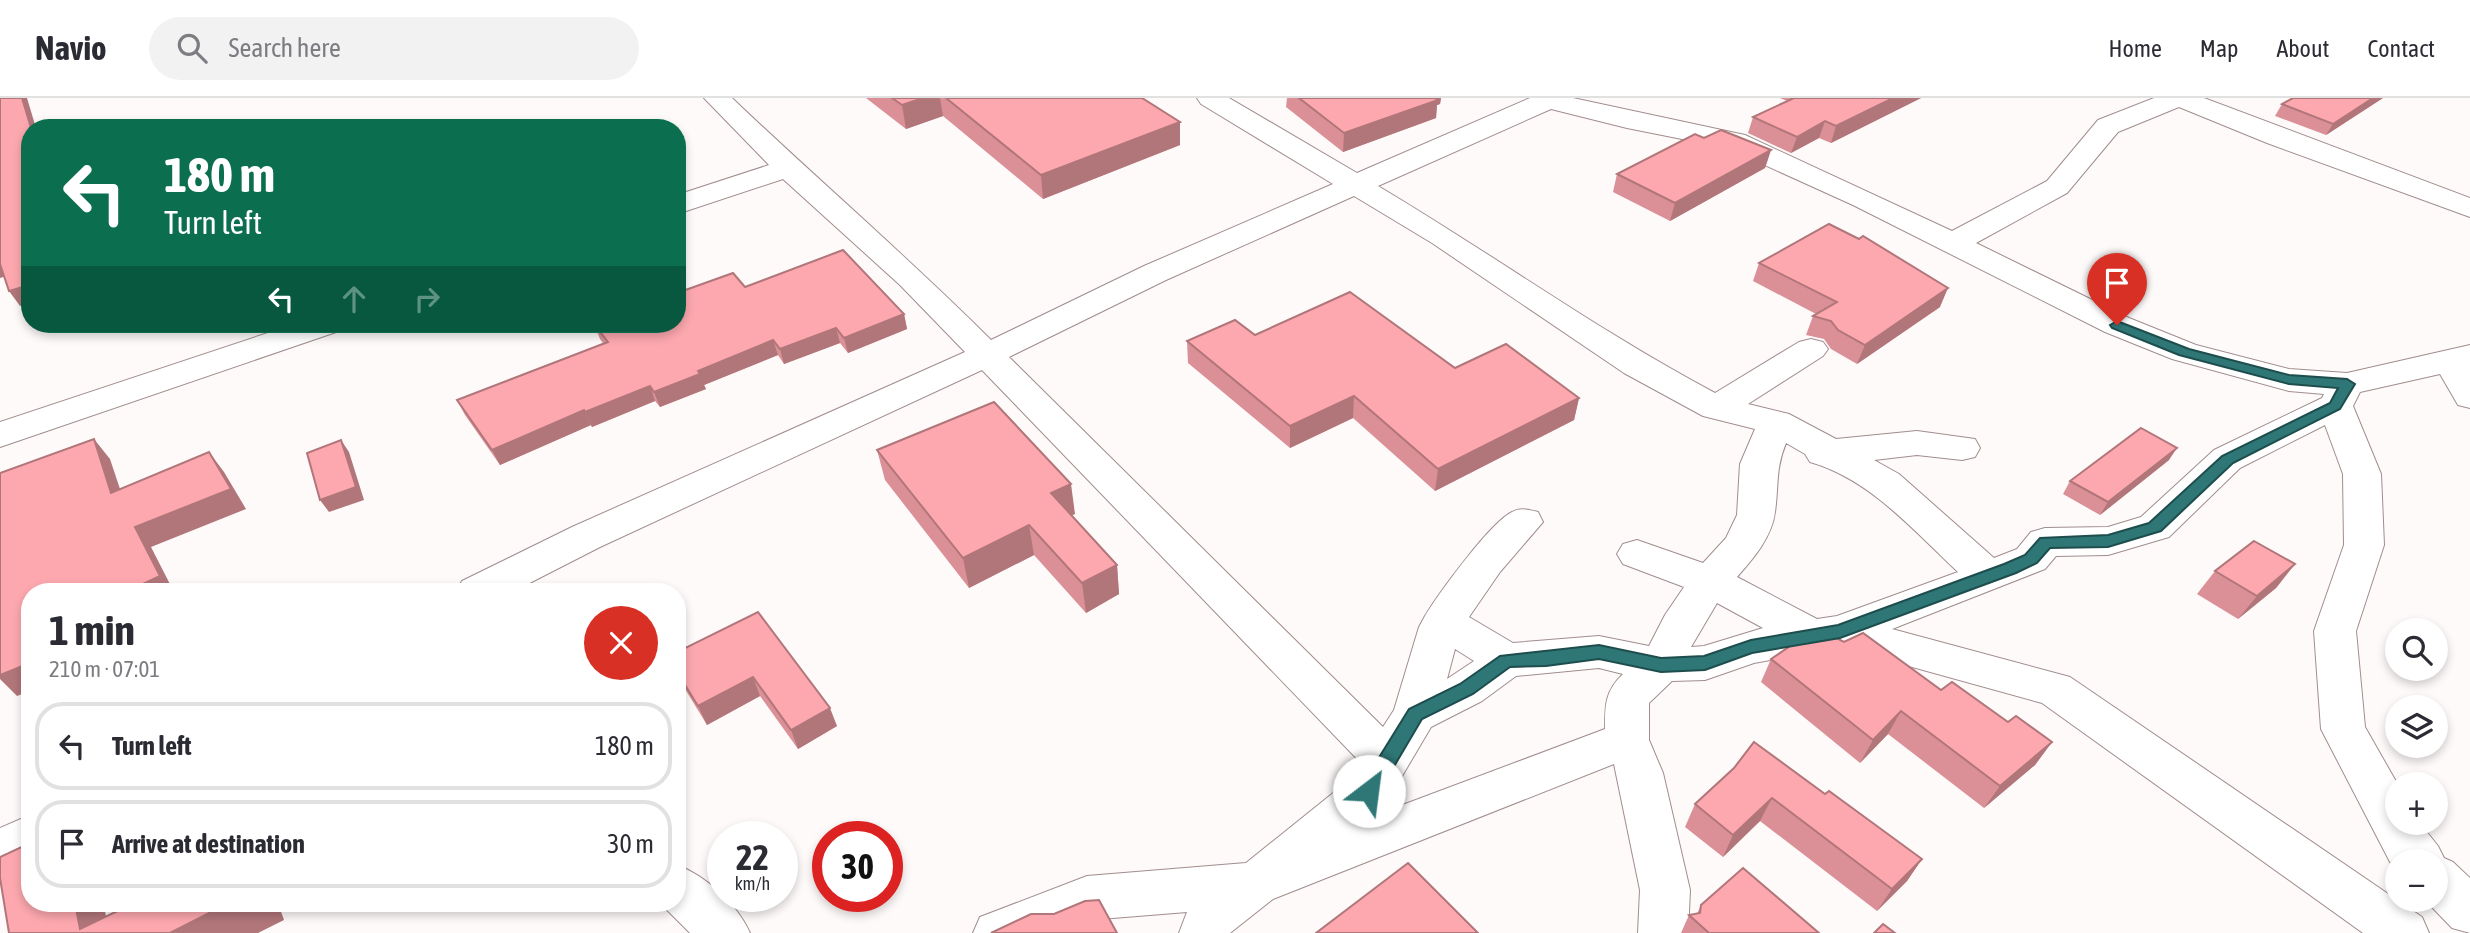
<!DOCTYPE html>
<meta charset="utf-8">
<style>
body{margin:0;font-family:"Asap Condensed",sans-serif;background:#f2f2f3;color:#2b2b33;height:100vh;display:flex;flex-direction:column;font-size:26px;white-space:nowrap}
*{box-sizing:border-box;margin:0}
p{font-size:23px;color:#7c7c81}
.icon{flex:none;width:38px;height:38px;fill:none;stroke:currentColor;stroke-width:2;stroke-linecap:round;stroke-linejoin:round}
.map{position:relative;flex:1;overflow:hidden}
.panel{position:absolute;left:21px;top:485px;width:665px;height:329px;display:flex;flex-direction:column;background:#fff;border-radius:28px;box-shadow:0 4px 10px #0003}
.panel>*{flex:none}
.guide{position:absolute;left:21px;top:21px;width:665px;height:214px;border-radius:28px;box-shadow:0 4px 10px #0003;background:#0b6e4f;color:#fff;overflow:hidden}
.buttons{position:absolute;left:2385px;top:520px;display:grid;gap:14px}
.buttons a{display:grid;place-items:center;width:63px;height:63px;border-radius:50%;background:#fff;box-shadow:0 4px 10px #0003;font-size:35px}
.speed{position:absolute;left:707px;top:723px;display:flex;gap:14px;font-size:35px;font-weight:700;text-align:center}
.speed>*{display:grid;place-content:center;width:91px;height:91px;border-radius:50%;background:#fff;box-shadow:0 4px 10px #0003;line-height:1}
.speed small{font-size:18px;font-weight:400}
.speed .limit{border:10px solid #d22;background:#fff;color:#111}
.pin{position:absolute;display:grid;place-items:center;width:60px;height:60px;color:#fff;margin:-72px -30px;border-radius:50% 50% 50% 0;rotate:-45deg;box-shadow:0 0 7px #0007}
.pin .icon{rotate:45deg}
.me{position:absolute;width:77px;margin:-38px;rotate:30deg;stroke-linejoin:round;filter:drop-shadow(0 0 5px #0008)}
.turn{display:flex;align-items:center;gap:24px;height:147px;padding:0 28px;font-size:32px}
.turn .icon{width:91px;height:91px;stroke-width:2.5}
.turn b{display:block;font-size:49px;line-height:60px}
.lanes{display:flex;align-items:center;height:66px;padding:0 28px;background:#0003;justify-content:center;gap:35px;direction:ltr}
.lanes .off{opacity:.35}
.round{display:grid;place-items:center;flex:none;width:74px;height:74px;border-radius:37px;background:#f2f2f3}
.headline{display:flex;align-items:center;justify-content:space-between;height:119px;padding:0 28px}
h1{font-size:42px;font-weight:700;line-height:52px}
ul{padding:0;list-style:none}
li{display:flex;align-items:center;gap:21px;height:88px;margin:0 14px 10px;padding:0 14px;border:4px solid #e1e1e2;border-radius:28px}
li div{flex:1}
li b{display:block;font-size:26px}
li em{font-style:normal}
header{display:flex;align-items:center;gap:42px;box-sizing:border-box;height:98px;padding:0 35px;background:#fff;border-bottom:2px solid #e1e1e2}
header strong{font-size:33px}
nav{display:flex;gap:38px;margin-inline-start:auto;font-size:24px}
.search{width:490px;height:63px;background:#f2f2f3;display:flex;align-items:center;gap:18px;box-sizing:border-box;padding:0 24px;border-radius:38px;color:#7c7c81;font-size:26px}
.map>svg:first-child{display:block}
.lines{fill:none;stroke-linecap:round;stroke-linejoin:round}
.minor-casing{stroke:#a18d8e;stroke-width:2}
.minor{fill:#fff;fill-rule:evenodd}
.wall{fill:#da9096}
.shaded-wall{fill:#b1767a}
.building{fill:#fda8af;stroke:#b1767a;stroke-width:2}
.route{fill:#2e7776;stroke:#1e4d4d;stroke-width:2}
</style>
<header>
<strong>Navio</strong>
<div class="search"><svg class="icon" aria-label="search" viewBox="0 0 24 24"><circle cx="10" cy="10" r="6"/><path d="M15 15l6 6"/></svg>Search here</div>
<nav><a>Home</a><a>Map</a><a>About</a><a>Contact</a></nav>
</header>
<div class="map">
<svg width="2470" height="835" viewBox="0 0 2470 835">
<rect width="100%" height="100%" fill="#fefafa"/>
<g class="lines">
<defs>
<g id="minor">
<path d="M704 0H732C818 82 907 158 991 242L1144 168 1333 86 1201 6 1197 0H1229L1357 75 1530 0H1573L1745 37 1952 133 2047 83 2098 22 2154 0H2204L2470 100V119L2267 45 2179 9 2118 34 2067 95 1976 145 2129 220 2196 247 2289 271 2347 275 2470 247V310L2458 307 2440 276 2360 294 2353 308 2381 376 2384 447 2356 533 2365 629 2398 687V724H2419L2438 748 2444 760 2453 764 2470 780V835L2452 830 2425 802H2436V763H2398V772L2390 764 2321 631 2314 533 2344 447 2343 376 2325 327 2240 370 2169 439 2108 457 2056 458 2045 471 1892 531 2070 579 2422 819 2429 835H2363L2042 605 1840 549 1754 565 1705 582 1672 583 1649 605V642L1663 675 1690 792 1688 835H1638L1640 792 1614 666 1273 801 1230 835H1179L1187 814 1088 822 1057 835H973L980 819 1087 778 1246 765 1353 679 1361 665 982 272 600 449 512 494H456L462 483 572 429 965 254 900 187 783 81 677 116V97L769 67ZM1551 11 1627 30 1727 50 1853 107 2105 234 2172 261 2289 293 2324 296 2322 300 2214 352 2141 419 2108 429 2045 430 2031 434 2017 451 1994 460 1899 376 1874 362 1917 357 1962 362 1975 359 1980 350 1975 341 1917 333 1836 341 1789 316 1748 306 1823 258 1828 251 1823 244 1811 241 1799 244 1715 295C1598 233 1491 155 1378 88ZM1354 98 1432 145 1624 275 1703 318 1755 331 1740 366 1737 417 1726 440 1703 465 1637 442 1623 446 1617 456 1623 466 1684 489 1665 517 1649 548 1599 538 1513 545 1469 519 1500 474 1543 424 1538 414C1528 412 1521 409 1512 414 1490 425 1439 495 1425 518L1419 529 1394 612 1383 629 1009 259 1166 182ZM1786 345 1805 356 1810 364C1870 381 1914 433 1958 474L1837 518 1817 521 1737 479C1753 461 1772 439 1775 414 1779 387 1775 372 1786 345ZM1717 505 1763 530 1704 548 1691 549ZM1455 551 1474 563 1447 581ZM1599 570 1623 576C1605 593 1605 607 1605 631L1373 718 1385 707 1431 629 1482 603 1516 578Z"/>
<path d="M295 226H344L339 233 0 349V324Z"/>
<path d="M30 717V762L0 775V730Z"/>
<path d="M677 767C706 778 738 807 750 835H690L660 805H677Z"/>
</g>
</defs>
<use href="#minor" class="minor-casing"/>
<use href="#minor" class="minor"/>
</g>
<g class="wall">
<path d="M866 0H1142L1180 47 1043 101 943 18 906 31Z"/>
<path d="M1287 0H1441L1440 6 1437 7 1436 20 1343 54 1286 9Z"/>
<path d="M1780 0H1921L1831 45 1819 40 1791 55 1748 35 1753 19 1787 3Z"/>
<path d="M2293 0H2383L2326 37 2275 18 2282 6Z"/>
<path d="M1771 52 1765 70 1670 123 1613 94 1617 76Z"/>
<path d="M1759 165 1940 209 1857 266 1831 251 1824 241 1806 237 1813 218 1816 216 1753 183Z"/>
<path d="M904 216 907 231 848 255 840 245 784 266 778 257 704 287 706 291 660 309 655 303 592 329 591 327 500 367 465 317 457 302 603 245 600 241 594 226Z"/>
<path d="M1255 237 1455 270 1579 300 1574 322 1435 393 1353 320 1290 350 1188 265 1187 243Z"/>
<path d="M877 352 1075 416 1071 417 1117 467 1119 496 1086 515 1034 457 969 490 885 382Z"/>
<path d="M2169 362 2100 417 2063 396 2070 383Z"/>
<path d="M2295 466 2276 490 2238 521 2197 496 2215 473Z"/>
<path d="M758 514 837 628 798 651 760 598 707 627 677 578V554Z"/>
<path d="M1771 561 1941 592 2008 624 2052 644 2035 667 1984 710 1888 636 1860 665 1761 584Z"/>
<path d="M1825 696 1922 761 1907 783 1877 813 1760 723 1723 759 1685 729 1695 706Z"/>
<path d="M1701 807 1819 835H1681L1689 817 1697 816Z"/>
</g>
<g class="shaded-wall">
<path d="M22 0H27L36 30H31Z"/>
<path d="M923 0H940L943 18 906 31 902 7Z"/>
<path d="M1426 0H1441L1440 6 1437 7 1436 20 1343 54 1344 35Z"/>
<path d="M1893 0H1921L1831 45 1836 28Z"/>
<path d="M2373 0H2383L2326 37 2333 26Z"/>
<path d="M1825 23 1819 40 1791 55 1797 39Z"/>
<path d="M1180 24V47L1043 101 1041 77Z"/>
<path d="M1771 52 1765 70 1670 123 1675 105Z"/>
<path d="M0 164 10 177 0 180Z"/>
<path d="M30 187V205L20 208 9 193Z"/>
<path d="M1948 190 1940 209 1857 266 1865 247Z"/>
<path d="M904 216 907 231 848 255 844 240Z"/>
<path d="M836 230 840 245 784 266 780 251Z"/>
<path d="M773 242 778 257 704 287 706 291 660 309 654 294 698 273Z"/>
<path d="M650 288 655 303 592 329 585 314Z"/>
<path d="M1354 298 1353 320 1290 350V328Z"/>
<path d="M1579 300 1574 322 1435 393 1438 371Z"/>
<path d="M584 312 591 327 500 367 492 352Z"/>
<path d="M94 341 110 361 128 415 111 395Z"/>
<path d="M341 342 349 354 364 402 329 414 320 402Z"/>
<path d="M2177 350 2169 362 2100 417 2108 404Z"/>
<path d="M209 354 224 374 246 411 151 449 174 494H126L135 429Z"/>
<path d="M1071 386 1075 416 1055 425 1051 395Z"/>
<path d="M1029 427 1034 457 969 490 963 460Z"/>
<path d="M2295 466 2276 490 2238 521 2257 498Z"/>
<path d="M1117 467 1119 496 1086 515 1082 485Z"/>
<path d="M30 565V593L17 598 0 581V577Z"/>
<path d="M753 579 760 598 707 627 698 608Z"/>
<path d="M830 610 837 628 798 651 791 632Z"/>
<path d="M1901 613 1888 636 1860 665 1873 642Z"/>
<path d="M2052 644 2035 667 1984 710 2000 688Z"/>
<path d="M1772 700 1760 723 1723 759 1733 737Z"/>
<path d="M1922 761 1907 783 1877 813 1892 791Z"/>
<path d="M75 805H103L110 835 80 831Z"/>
<path d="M229 805H278L284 822 258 835H170Z"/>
</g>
<g class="building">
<path d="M0 0H22L31 30H30V187L9 193 0 166Z"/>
<path d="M892 0H923L902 7Z"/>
<path d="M946 0H1142L1180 24 1041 77Z"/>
<path d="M1299 0H1435L1438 2 1344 35Z"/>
<path d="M1794 0H1893L1836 28 1825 23 1797 39 1753 19Z"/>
<path d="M2293 0H2373L2333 26 2282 6Z"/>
<path d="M1721 32 1771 52 1675 105 1617 76 1695 36 1704 40Z"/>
<path d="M1829 126 1859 141 1863 138 1948 190 1865 247 1838 232 1831 223 1813 218 1837 204 1759 165Z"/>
<path d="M843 152 904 216 844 240 836 230 780 251 773 242 698 273 700 276 654 294 650 288 585 314 584 312 492 352 457 302 608 244 594 226H677V195L733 175 745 189Z"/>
<path d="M1350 194 1455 270 1506 246 1579 300 1438 371 1354 298 1290 328 1187 243 1235 222 1255 237Z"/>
<path d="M994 304 1071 386 1051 395 1117 467 1082 485 1029 427 963 460 877 352Z"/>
<path d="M2141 330 2177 350 2108 404 2070 383Z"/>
<path d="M94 341 111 395 209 354 231 391 135 429 160 478 126 494H30V565L0 577V375Z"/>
<path d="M341 342 356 389 320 402 307 355Z"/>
<path d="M2254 443 2295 466 2257 498 2215 473Z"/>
<path d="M758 514 830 610 791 632 753 579 698 608 677 574V554Z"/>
<path d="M1823 533 1844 544 1863 535 1941 592 1952 584 2008 624 2016 618 2052 644 2000 688 1901 613 1873 642 1771 561 1808 536Z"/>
<path d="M1754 644 1825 696 1829 693 1922 761 1892 791 1772 700 1733 737 1695 706 1734 670Z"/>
<path d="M30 745V805H75L80 831 134 805H229L170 835H9L0 780V759Z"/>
<path d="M1408 765 1478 835H1316Z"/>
<path d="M1743 770 1819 835H1709L1689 817 1700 815 1701 807Z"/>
<path d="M1099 802 1117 835H991L1031 816H1054L1085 803Z"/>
<path d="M1883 826 1895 835H1874Z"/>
</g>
<path class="route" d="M2117 223 2189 251 2289 277 2347 281 2355 286 2340 311 2233 365 2161 433 2108 449 2050 450 2037 465 2016 475 1840 540 1752 555 1705 572 1661 574 1599 561 1546 568 1510 569 1473 596 1422 621 1376 699 1369 701 1362 699 1359 693 1362 687 1409 611 1460 586 1500 558 1599 547 1661 560 1704 558 1751 542 1838 527 2004 466 2025 457 2040 440 2108 437 2149 425 2222 358 2330 305 2338 290 2289 286 2179 257 2112 230 2110 227Z"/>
</svg>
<div class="buttons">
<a><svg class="icon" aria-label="search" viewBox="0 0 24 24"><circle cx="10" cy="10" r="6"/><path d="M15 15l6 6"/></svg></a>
<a><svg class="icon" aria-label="layers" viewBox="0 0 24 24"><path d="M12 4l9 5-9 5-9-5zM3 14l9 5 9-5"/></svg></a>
<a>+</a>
<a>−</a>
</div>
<div class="speed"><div>22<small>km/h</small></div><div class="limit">30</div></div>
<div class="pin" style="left:2117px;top:227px;background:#d93025"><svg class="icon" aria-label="arrive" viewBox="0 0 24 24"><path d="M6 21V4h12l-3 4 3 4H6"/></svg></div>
<svg class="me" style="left:1369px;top:693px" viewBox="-20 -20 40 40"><circle r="19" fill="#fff"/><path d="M0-13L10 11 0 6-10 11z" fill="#2e7776"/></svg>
<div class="guide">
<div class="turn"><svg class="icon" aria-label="left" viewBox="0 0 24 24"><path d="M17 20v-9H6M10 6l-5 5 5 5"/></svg><div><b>180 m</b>Turn left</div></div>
<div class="lanes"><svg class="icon" aria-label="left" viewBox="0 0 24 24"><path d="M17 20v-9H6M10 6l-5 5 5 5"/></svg><svg class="icon off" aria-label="ahead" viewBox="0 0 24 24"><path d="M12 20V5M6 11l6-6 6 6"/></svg><svg class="icon off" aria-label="right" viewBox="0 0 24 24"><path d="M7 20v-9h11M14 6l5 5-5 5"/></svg></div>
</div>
<section class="panel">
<div class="headline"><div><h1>1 min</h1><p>210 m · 07:01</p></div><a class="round" style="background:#d93025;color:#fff"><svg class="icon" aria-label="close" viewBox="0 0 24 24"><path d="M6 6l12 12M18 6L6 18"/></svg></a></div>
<ul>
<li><svg class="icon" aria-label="left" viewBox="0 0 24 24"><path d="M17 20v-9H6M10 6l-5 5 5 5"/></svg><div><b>Turn left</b></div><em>180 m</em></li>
<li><svg class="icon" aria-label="arrive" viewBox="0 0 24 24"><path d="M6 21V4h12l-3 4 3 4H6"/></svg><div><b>Arrive at destination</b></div><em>30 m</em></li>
</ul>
</section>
</div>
